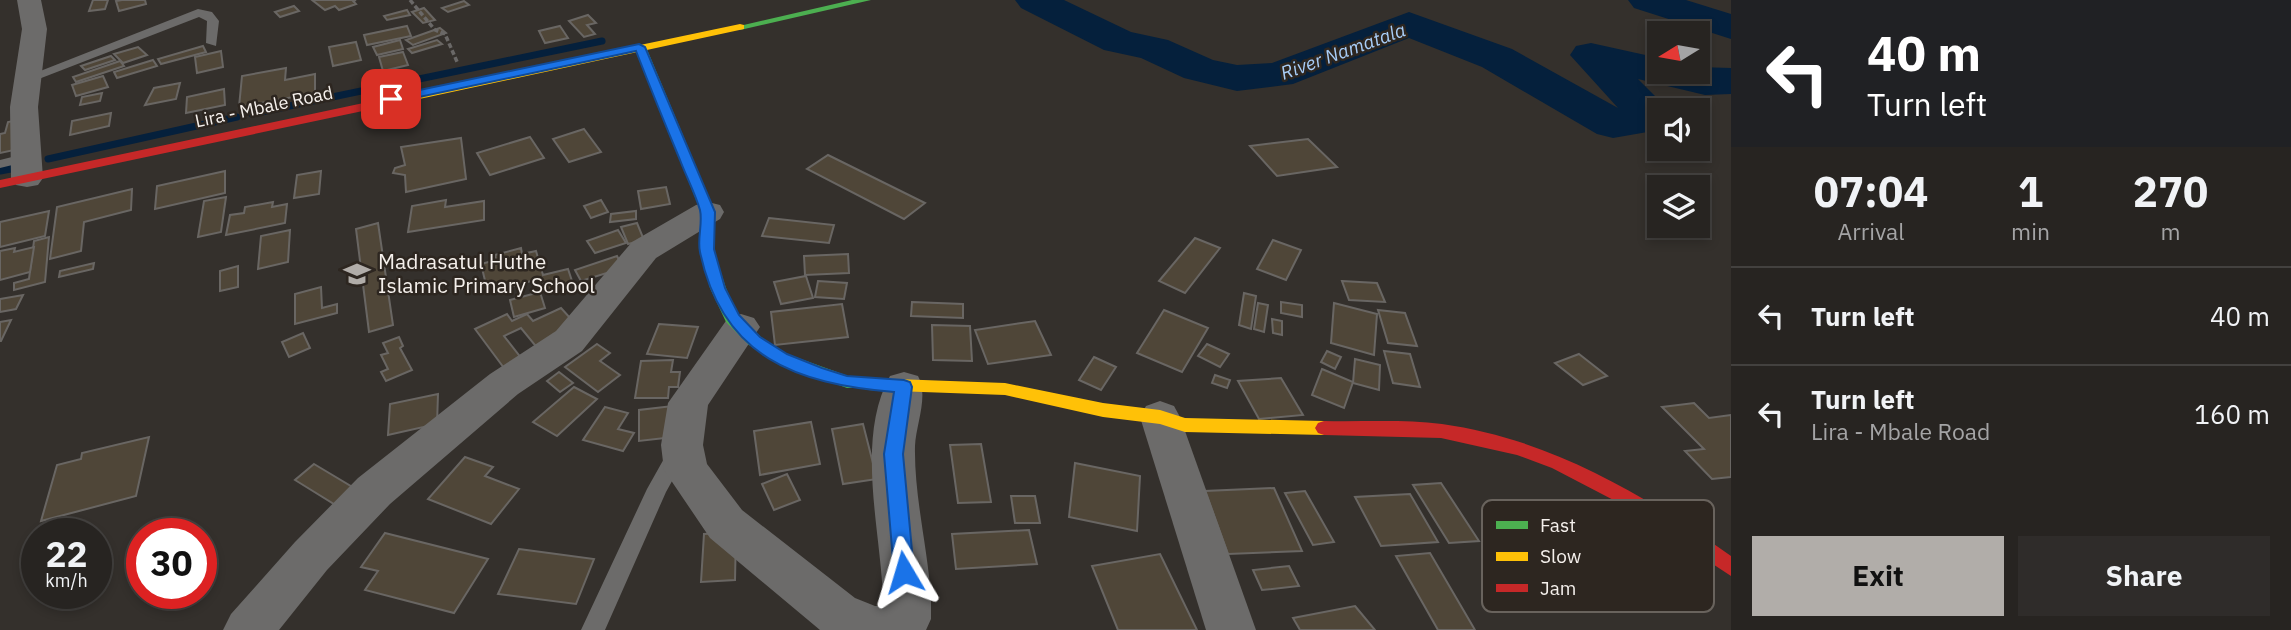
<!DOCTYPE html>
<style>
body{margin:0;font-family:"IBM Plex Sans",sans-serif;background:#2f2c2a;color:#f1f3f6;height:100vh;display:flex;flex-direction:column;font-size:26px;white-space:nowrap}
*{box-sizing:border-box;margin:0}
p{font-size:23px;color:#a4a4a5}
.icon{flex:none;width:38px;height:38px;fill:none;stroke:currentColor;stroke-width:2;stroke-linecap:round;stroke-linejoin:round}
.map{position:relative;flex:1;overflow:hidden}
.drawer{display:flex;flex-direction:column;background:#272421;width:560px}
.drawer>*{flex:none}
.top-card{background:#202124;color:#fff;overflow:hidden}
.needle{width:46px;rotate:259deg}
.tools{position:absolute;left:1647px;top:21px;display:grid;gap:14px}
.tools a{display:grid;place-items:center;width:63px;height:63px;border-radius:0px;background:#272421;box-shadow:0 4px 10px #0003,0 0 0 2px #43413f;font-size:35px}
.speed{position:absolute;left:21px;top:518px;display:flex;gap:14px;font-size:35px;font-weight:700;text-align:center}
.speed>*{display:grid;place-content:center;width:91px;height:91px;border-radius:50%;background:#272421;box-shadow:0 4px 10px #0003,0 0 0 2px #43413f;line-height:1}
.speed small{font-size:18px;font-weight:400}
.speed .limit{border:10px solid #d22;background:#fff;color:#111}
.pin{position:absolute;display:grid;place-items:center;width:60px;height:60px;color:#fff;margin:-30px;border-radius:14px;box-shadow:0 4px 10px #0006}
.me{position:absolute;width:77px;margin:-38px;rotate:353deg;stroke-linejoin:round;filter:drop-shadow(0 0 5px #0008)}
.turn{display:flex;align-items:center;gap:24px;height:147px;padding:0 21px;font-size:32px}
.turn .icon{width:91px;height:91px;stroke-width:2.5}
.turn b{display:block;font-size:49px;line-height:60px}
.eta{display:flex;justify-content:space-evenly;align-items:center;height:119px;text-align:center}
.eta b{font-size:42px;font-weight:700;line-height:49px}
.primary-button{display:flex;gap:14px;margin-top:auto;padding:14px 21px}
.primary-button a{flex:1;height:80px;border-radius:0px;background:#b1ada9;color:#111;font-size:28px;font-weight:700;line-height:80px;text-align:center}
.primary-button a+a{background:#2f2c2a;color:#f1f3f6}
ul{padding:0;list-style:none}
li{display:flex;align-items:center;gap:21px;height:98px;padding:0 21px;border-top:2px solid #43413f}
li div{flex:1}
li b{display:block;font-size:26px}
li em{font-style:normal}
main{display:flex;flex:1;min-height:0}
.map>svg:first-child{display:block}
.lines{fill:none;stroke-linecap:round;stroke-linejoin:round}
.stream-far1{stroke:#05203c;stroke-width:7}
.stream{stroke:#05203c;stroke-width:9}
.river{fill:#05203c;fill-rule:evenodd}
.building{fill:#4f4638;stroke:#696663;stroke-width:2}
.path{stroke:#6a6867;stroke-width:3.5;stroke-dasharray:5 2.5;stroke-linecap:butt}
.lane{fill:#6c6b6a;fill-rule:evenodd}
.street{fill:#6c6b6a;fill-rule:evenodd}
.fast{fill:#4caf50;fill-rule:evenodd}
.slow{fill:#ffc107;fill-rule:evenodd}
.jam{fill:#c62828;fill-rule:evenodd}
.route{fill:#1a73e8;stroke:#114b97;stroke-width:2}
.labels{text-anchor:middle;stroke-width:5;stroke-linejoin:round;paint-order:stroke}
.far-street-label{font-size:18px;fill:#f5f0ec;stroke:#2d2620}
.far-water-label{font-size:19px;font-style:italic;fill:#a8cdf7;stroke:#2d2620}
.poi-label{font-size:21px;fill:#f5f0ec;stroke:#2d2620;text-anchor:start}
.key{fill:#2d2620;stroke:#69635d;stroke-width:2}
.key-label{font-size:19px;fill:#f5f0ec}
</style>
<main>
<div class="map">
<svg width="1731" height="630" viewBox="0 0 1731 630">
<rect width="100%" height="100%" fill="#34302c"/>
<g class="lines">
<g class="stream-far1">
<path d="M313 101 602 41"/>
<path d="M252 114 299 104"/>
<path d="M48 159 237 117"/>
</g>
<path class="stream" d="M0 170 16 167"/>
<g class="river">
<path d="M1015 0H1064L1131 32 1168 40 1213 60 1237 65 1272 63 1409 12 1512 49 1618 108 1570 55 1576 46 1591 43 1659 58V72H1698V67L1731 68V94L1705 95 1638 79 1669 110H1659V130L1613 138 1597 134 1482 67 1409 38 1293 84 1237 91 1184 78 1141 58 1104 50 1021 8Z"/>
<path d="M1628 0H1686L1731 14V39L1634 8Z"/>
</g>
</g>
<g class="building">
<path d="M93 0H108L105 9 89 11Z"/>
<path d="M122 0H145L146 4 119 11 116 1Z"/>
<path d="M312 0H356L353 1 356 4 339 10 335 6 325 10Z"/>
<path d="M464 1 469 5 448 12 442 8Z"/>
<path d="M294 6 299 11 280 17 275 12Z"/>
<path d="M424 8 435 20 423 23 412 12Z"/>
<path d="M407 10 410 15 387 20 384 16Z"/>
<path d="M588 15 596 23 587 25 595 34 584 37 569 21Z"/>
<path d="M407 26 411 36 367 45 364 35Z"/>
<path d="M560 26 568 38 545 43 539 31Z"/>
<path d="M440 28 446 33 413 45 406 40Z"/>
<path d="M400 40 403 49 377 55 373 47Z"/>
<path d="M437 40 442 44 412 53 408 49Z"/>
<path d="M356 42 361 60 333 66 329 47Z"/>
<path d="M203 46 206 52 161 64 158 59Z"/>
<path d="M138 47 147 55 123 63 114 54Z"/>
<path d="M221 51 223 67 197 73 195 57Z"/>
<path d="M403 52 408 65 383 71 379 57Z"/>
<path d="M111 56 115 60 85 70 81 66Z"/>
<path d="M153 60 157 66 117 78 114 72Z"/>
<path d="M120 61 124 66 76 82 73 77Z"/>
<path d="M286 68 285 80 315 74V93L239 107 242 76Z"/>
<path d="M103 76 108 87 76 96 72 85Z"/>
<path d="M180 83 176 99 145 105 154 88Z"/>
<path d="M224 89 225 105 186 113 187 97Z"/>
<path d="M102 93 100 101 80 105 82 97Z"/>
<path d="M111 113 109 126 70 135 72 121Z"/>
<path d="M32 117 19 149 0 153V134L5 133 8 122Z"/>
<path d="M584 129 601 152 569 162 553 139Z"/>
<path d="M530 137 544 158 490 175 477 153Z"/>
<path d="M461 138 466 179 406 192 405 175 393 173 395 168 405 165 401 147Z"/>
<path d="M1308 139 1337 167 1277 176 1250 146Z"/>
<path d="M828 155 925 203 904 219 807 169Z"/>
<path d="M225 171V193L155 209 157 186Z"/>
<path d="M321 171 319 194 294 198 297 175Z"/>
<path d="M666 187 670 204 641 209 638 191Z"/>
<path d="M132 189 131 210 84 222 81 251 50 259 57 207Z"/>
<path d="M226 197 221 232 198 237 204 201Z"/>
<path d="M446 200 445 207 484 201V220L408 232 412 206Z"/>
<path d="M601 200 608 212 591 218 584 206Z"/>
<path d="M273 202 272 207 287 204 285 223 226 235 230 215 244 213 245 207Z"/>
<path d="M49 211 45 236 0 247V222Z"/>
<path d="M636 211V219L610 222 611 214Z"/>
<path d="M769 218 834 225 829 243 762 236Z"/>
<path d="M378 223 393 325 369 332 356 229Z"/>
<path d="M637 223 644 240 628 244 621 227Z"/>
<path d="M290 230 288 262 258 269 261 236Z"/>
<path d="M618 230 626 243 595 253 587 241Z"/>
<path d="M49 237 45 282 14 290V283L29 279 34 241Z"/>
<path d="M1195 238 1220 248 1185 293 1159 281Z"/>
<path d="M1273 240 1301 250 1286 280 1257 269Z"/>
<path d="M34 247 30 272 0 280V251L15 248 14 252Z"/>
<path d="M521 248 522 254 536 251 543 275 568 269 573 284 546 291 542 278 488 293 481 264 496 260 495 255Z"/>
<path d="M848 254 849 273 805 275 804 256Z"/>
<path d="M617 256 623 268 581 281 575 270Z"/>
<path d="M94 263 93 269 59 277 60 271Z"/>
<path d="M238 266V287L220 291V271Z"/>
<path d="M806 276 813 298 781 304 774 282Z"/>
<path d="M818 281 847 283 844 299 815 297Z"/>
<path d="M1342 281 1377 283 1385 302 1349 300Z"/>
<path d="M321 287 322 308 337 304V313L295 324V294Z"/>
<path d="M540 292 545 308 514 317 510 300Z"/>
<path d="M1244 293 1256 296 1251 329 1239 325Z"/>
<path d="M23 295 16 309 0 312V299Z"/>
<path d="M912 302 963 304V318L911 316Z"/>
<path d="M1281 302 1302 305V317L1281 313Z"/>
<path d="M1258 303 1268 305 1264 332 1254 329Z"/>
<path d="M1334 303 1377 314 1374 355 1331 343Z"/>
<path d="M842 304 848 337 775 345 771 312Z"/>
<path d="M561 308 571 319 543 355 521 328 504 336 525 363 507 372 475 329 507 314 512 321 527 314 533 321Z"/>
<path d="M1164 310 1208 328 1182 372 1137 353Z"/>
<path d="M1378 310 1405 313 1417 346 1388 343Z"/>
<path d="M1272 319 1282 321V335L1273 333Z"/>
<path d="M11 320 1 341H0V322Z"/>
<path d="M1035 321 1051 355 988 364 975 330Z"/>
<path d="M659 324 698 327 687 358 647 354Z"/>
<path d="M932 325 970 326 972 361 933 360Z"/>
<path d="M303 333 310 348 289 357 282 342Z"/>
<path d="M399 337 403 346 400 348 412 370 386 381 381 372 388 369 381 355 388 353 383 343Z"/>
<path d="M597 344 610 353 600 361 620 375 598 392 565 367Z"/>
<path d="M1207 344 1229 354 1220 367 1198 356Z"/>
<path d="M1327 351 1341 357 1335 369 1321 362Z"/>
<path d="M1384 351 1410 354 1420 387 1393 383Z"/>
<path d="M1579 354 1607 376 1583 385 1555 363Z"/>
<path d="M1094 357 1116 367 1101 390 1079 380Z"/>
<path d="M1355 359 1380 365 1379 390 1353 383Z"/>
<path d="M673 360 671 372H680L678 387H669L668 398H635L641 361Z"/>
<path d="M1322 369 1353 382 1344 408 1312 395Z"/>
<path d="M559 372 573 383 560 392 547 381Z"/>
<path d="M1215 375 1230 380 1227 388 1212 383Z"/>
<path d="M1281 378 1303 415 1259 419 1238 381Z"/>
<path d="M574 387 597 399 557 436 533 422Z"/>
<path d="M438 394 437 424 388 435 390 404Z"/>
<path d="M1694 403 1709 418 1731 415V477L1712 479 1685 451 1704 449 1662 407Z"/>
<path d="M681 405 682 436 639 441V410Z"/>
<path d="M605 407 628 413 618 429 634 433 623 451 583 440Z"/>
<path d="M811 422 820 464 760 475 754 431Z"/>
<path d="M863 424 877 479 843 484 832 429Z"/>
<path d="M149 437 136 496 41 521 57 465 81 459 82 453Z"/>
<path d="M981 444 991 502 958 503 950 445Z"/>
<path d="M465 457 493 467 485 476 519 489 491 524 428 499Z"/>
<path d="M1075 463 1140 476 1137 531 1069 517Z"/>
<path d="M314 464 369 497 350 514 295 480Z"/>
<path d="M787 474 800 500 774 510 762 484Z"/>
<path d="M1441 483 1479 541 1449 543 1413 485Z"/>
<path d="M1274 488 1302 551 1228 554 1205 491Z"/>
<path d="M1305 491 1334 542 1313 545 1285 493Z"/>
<path d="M1410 494 1438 542 1381 546 1355 497Z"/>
<path d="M1011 496H1035L1040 523H1015Z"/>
<path d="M1029 530 1037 564 956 569 952 534Z"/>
<path d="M736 532 735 580 701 582 704 534Z"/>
<path d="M385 533 488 559 454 613 365 590 378 571 361 567Z"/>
<path d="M519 549 594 559 576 604 498 594Z"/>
<path d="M1430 553 1475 630H1438L1396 556Z"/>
<path d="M1160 554 1197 630H1118L1092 566Z"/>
<path d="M1289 566 1299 586 1262 590 1253 570Z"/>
<path d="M1355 606 1375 630H1300L1293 618Z"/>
</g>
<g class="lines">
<path class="path" d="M410 0 435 30 445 34 458 64"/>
<g class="lane">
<path d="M198 9 212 12 219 21 216 46 206 43 207 21 199 17 31 82H21L20 79Z"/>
<path d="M28 153 33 154 35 157 33 160 0 168V160Z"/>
<path d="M677 446 684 448 687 454 666 492 605 630H581L647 489 670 448Z"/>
</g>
<g class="street">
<path d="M17 0H41L47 29 38 107 43 178 38 185 27 187 16 185 11 178 10 107 22 29Z"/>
<path d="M708 202 720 205 724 212 720 219 656 258 582 351 518 394 390 504 327 570 279 630H223L231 614 295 542 358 478 490 374 556 331 632 242 696 205Z"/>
<path d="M741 314 754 318 760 327 708 405 703 445 707 464 742 510 855 598 875 606H882L883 599C881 531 855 439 890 376L904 372 918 376C929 396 916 424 915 446 914 497 928 548 931 599V619L926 630H820L710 538 664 470 661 445 668 403 728 318Z"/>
<path d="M1160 401 1174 406 1180 417 1256 630H1206L1140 417 1146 406Z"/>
</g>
<g class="fast">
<path d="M852 0H871L740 30 735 27Z"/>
<path d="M640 44 646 47 715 212 713 249 726 288 738 315 761 337 787 354 848 376 874 380 876 384 874 388H847L775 362 749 345 726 322 710 288 699 249 701 212 634 47Z"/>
</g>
<g class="slow">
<path d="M740 24 744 25V29L373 109 367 105 373 101Z"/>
<path d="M868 378 1005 383 1103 403 1160 410 1185 418 1324 421 1330 423 1333 428 1330 433 1324 435 1185 432 1160 424 1103 417 1005 395 868 390 862 388 860 384 862 380Z"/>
</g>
<g class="jam">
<path d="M373 101 379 105 377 108 0 188V180Z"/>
<path d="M1324 421C1363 422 1403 419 1442 424 1550 439 1643 494 1731 556V576L1623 505 1552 468 1517 455 1441 438 1324 435 1318 433 1315 428 1318 423Z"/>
</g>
</g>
<path class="route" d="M639 44 645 47 715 212 714 249 725 288 739 315 760 337 787 354 822 368 847 376 904 380 910 382 912 387 903 454 914 572 911 579 904 581 897 579 894 572 884 454 894 392C796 384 722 357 700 252 697 239 703 223 700 210 695 193 686 176 680 160 665 124 650 87 636 51L391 103 385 99 391 96Z"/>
<defs>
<symbol id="school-bare" viewBox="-9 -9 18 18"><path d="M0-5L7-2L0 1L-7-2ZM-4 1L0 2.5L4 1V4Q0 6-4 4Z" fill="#b1ada9" stroke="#2d2620" stroke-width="2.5" paint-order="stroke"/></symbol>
</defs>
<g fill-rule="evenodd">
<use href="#school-bare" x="338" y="255" width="38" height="38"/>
</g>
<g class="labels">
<g class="far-street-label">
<text transform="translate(264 107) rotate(-12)" y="6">Lira - Mbale Road</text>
</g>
<g class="far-water-label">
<text transform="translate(1343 51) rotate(-20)" y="7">River Namatala</text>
</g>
<g class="poi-label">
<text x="378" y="269">Madrasatul Huthe<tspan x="378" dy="24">Islamic Primary School</tspan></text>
</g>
</g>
<rect x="1482" y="500" width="232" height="112" rx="10" class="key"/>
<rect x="1496" y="521" width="32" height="8" fill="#4caf50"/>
<rect x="1496" y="552" width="32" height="9" fill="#ffc107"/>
<rect x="1496" y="584" width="32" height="8" fill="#c62828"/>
<g class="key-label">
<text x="1540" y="532">Fast</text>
<text x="1540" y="563">Slow</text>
<text x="1540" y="595">Jam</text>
</g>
</svg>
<div class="tools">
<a><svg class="needle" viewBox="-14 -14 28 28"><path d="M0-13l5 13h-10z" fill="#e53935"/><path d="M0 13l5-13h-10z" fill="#a4a4a5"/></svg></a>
<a><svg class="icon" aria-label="sound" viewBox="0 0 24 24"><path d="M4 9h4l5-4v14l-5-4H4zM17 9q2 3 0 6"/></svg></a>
<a><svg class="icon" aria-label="layers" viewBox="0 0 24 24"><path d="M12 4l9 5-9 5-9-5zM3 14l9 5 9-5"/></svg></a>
</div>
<div class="speed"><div>22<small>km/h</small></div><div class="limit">30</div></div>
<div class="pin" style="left:391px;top:99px;background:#d93025"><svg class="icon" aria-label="arrive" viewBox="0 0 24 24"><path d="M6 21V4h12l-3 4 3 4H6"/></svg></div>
<svg class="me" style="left:904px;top:572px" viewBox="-20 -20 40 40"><path d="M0-17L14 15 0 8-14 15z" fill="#1a73e8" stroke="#fff" stroke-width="4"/></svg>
</div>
<section class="drawer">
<div class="top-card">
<div class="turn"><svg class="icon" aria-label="left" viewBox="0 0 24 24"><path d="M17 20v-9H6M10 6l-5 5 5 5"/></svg><div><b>40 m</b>Turn left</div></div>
</div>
<div class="eta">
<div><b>07:04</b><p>Arrival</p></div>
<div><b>1</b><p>min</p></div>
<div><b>270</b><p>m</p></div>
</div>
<ul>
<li><svg class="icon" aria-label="left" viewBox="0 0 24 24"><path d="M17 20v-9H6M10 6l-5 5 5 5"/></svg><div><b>Turn left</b></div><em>40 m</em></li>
<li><svg class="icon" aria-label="left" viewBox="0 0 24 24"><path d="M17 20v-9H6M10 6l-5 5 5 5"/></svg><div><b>Turn left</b><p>Lira - Mbale Road</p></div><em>160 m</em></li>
</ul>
<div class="primary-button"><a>Exit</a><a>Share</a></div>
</section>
</main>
